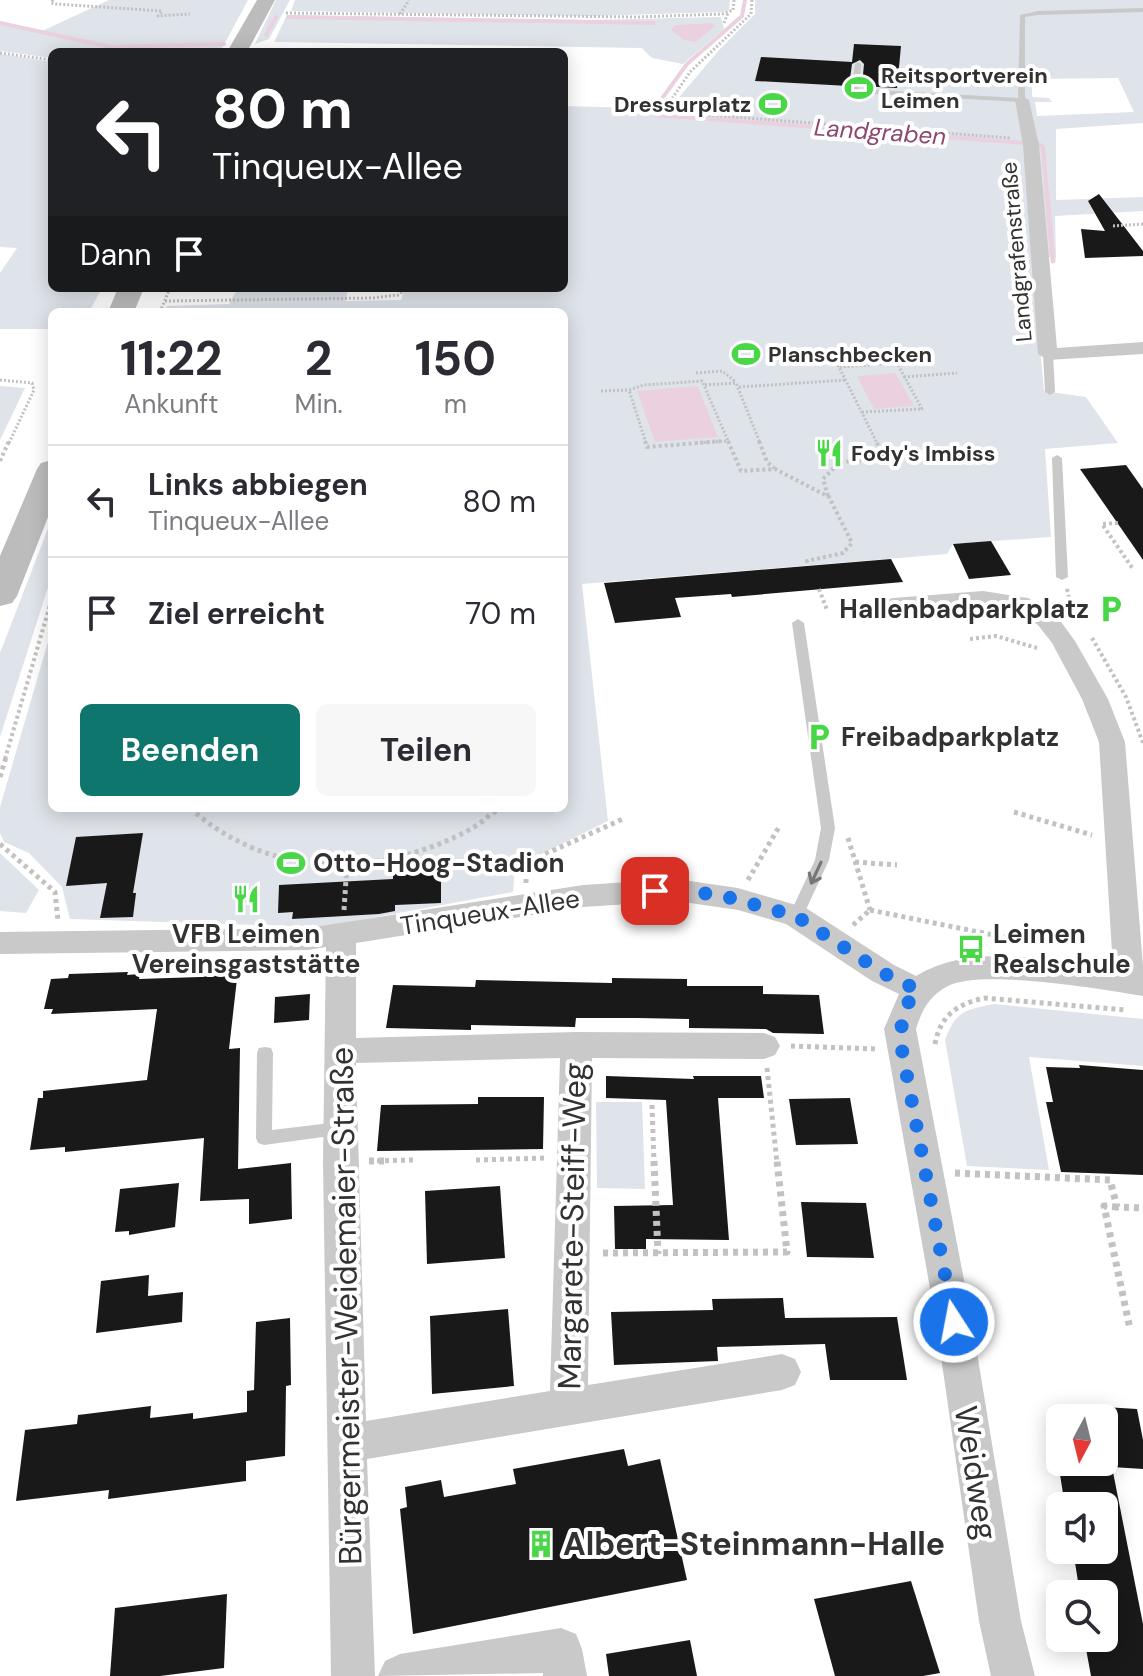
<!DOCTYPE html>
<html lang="de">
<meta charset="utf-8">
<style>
body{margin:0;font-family:"DM Sans",sans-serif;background:#f7f7f7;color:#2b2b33;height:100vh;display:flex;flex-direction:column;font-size:30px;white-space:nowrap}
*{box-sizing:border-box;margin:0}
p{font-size:26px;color:#7c7c81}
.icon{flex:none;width:44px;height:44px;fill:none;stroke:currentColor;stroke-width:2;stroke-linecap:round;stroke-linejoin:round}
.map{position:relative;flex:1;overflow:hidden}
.panel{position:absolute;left:48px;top:308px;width:520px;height:504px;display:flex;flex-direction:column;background:#fff;border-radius:12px;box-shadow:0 4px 20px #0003}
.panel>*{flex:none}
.top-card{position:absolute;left:48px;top:48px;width:520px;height:244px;border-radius:12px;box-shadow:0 4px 20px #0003;background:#202124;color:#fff;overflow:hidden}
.needle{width:52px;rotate:187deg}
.buttons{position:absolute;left:1046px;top:1404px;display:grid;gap:16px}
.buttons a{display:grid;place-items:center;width:72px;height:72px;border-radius:12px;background:#fff;box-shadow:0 4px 20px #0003;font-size:40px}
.pin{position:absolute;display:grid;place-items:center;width:68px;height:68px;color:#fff;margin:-34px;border-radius:16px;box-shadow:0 4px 12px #0006}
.me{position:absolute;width:88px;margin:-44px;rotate:349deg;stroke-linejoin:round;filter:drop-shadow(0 0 6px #0008)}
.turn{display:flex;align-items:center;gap:28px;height:168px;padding:0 32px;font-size:36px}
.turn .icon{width:104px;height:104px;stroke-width:2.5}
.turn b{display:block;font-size:56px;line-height:68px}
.then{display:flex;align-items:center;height:76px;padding:0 32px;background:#0003;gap:16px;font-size:30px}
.eta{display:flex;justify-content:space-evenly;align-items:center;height:136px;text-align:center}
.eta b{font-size:48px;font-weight:700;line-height:56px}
.button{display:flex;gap:16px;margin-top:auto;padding:16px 32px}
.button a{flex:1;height:92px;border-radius:12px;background:#0f766e;color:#fff;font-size:32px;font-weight:700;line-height:92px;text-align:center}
.button a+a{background:#f7f7f7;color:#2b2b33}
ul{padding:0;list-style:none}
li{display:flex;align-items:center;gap:24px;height:112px;padding:0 32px;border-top:2px solid #e1e1e2}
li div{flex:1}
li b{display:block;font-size:30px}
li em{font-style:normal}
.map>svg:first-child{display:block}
.green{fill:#dfe4ea;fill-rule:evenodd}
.water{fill:#ebd1df}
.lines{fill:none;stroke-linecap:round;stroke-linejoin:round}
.stream-far1{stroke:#ebd1df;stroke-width:4}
.stream{stroke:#ebd1df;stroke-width:5}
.building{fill:#191919}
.path-far3{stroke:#c2c2c2;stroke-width:3;stroke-dasharray:2 2;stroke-linecap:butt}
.path-far2{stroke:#c2c2c2;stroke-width:4;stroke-dasharray:3 3;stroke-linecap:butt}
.path-far1{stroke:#c2c2c2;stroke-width:5;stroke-dasharray:4 4;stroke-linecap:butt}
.path{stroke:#c2c2c2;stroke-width:7;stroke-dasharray:5 5;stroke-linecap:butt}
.service{fill:#c9c9c9;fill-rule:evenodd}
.minor{fill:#c9c9c9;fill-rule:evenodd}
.secondary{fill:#bcbcbc;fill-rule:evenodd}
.oneway{stroke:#767676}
.route{stroke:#1a73e8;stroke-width:14;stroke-dasharray:0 25.2}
.labels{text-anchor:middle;stroke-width:8;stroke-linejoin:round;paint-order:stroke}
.far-poi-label{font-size:22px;font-weight:bold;fill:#323232;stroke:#fff;text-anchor:start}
.far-street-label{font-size:22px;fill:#323232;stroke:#fff}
.far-water-label{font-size:24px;font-style:italic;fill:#8e466f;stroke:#fff}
.poi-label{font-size:26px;font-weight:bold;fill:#323232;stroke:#fff;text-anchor:start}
.street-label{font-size:26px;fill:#323232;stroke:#fff}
.near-street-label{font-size:32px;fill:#323232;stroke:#fff}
.near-poi-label{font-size:32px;font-weight:bold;fill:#323232;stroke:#fff;text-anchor:start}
</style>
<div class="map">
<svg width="1143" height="1676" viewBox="0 0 1143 1676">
<rect width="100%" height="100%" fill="#fff"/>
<g class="green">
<path d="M109 0H248L220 52H52V58L0 51V23L42 31Z"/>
<path d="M276 0H290L269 39 255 44Z"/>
<path d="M295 0H730L729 10 724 12 588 16 291 11Z"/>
<path d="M755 0H1143V123L1056 129V200L1143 197V211L1055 216 1056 258 1032 255 1044 391 1086 397 1118 443 1045 449 1051 537 953 544 947 554 582 584 608 821 515 867 513 892 322 927 70 919 62 887 29 853 4 842 0 833V807L52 628V808H564V312H165L167 306 229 304 238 288H349L345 301 401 300 405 288H564V106L669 109 720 49 755 14ZM1118 78 1134 112 1037 116 1035 102H1052L1049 98 1032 97V79Z"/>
<path d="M287 15 586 20 721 17 724 29 683 64 652 58 642 48 274 42Z"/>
<path d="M0 54 52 62V288H102L89 312H52V329H0V273L17 248 0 247Z"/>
<path d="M0 386 25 388 0 440Z"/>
<path d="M52 518V575L0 737V653Z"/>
<path d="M0 853 39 890 26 913 0 911Z"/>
<path d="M994 1004 1143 1019V1066L1029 1057 1049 1170 967 1166 945 1040C956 1011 964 1010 994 1004Z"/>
<path d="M596 1102H642L645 1189 597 1188Z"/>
</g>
<g class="water">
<path d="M712 23 715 26 696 42 684 40 671 30 675 25Z"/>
<path d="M895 373 914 406 874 409 857 376Z"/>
<path d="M698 386 718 437 655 442 637 391Z"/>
</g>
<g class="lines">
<g class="stream-far1">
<path d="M745 0 742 16 687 64 653 111 656 115 1039 144 1043 147 1047 195"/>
<path d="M288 17 654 23"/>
<path d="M0 23 110 47 224 44"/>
<path d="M266 35 276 17"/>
</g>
<path class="stream" d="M1047 193 1053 261"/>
</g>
<g class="building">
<path d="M854 44 901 46 897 88 862 86 864 64 860 60 852 64 849 86 755 81 761 57 852 62Z"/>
<path d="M1099 194 1143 251V256L1085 258 1081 229 1105 231 1088 201Z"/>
<path d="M1126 465 1143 489V560L1080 469Z"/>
<path d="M991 541 1011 575 969 579 953 544Z"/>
<path d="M891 559 903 582 732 597 731 594 675 598 681 617 615 623 604 583Z"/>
<path d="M143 833 133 893H136L133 917 100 918 107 883 66 886 76 837Z"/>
<path d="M441 871V903L395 905V911L379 914 292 919 293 912 278 913 279 885 393 879V874Z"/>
<path d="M238 970 229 1049 240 1048 238 1169 291 1163 292 1219 249 1224V1199L200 1201 204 1138 65 1152V1147L30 1150 38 1098H43V1091L147 1080 157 1009 51 1014 53 1009H44L51 979 68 978 69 974 128 972 127 975 140 974 139 979 200 977V972Z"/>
<path d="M612 978 687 979V986H763V994L819 995 824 1034 773 1033 766 1029 689 1028V1019L637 1018H576L575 1027 471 1025V1030L386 1028 393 985 475 987 476 980 612 983Z"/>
<path d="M310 994 309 1020 274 1023 275 997Z"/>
<path d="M1079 1065 1143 1070V1175L1061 1172 1046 1102H1053L1046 1067 1080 1068Z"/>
<path d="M606 1076 694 1079 693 1076H761L764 1098H718L729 1240 646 1239V1249H615L614 1206 673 1205 666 1100 606 1098Z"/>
<path d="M478 1097H544L543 1149 377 1151 381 1105 478 1104Z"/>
<path d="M850 1098 858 1144 796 1145 789 1099Z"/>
<path d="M179 1183 175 1227 129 1235V1231L115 1232 120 1189Z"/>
<path d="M500 1186 505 1258 427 1264 425 1191Z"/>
<path d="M801 1202 866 1203 874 1258 807 1257Z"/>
<path d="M149 1275 148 1296 183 1292 182 1322 96 1333 101 1281Z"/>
<path d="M783 1298 785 1318 897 1317 907 1380H830L825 1344 717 1347 718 1361 614 1365 611 1312 713 1310 712 1299Z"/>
<path d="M508 1309 514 1386 432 1394 430 1316Z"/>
<path d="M290 1318 291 1385 286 1386 285 1456 246 1461V1481L108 1499 109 1490 16 1501 25 1430 77 1424 78 1415 151 1406 150 1418 193 1413V1419L247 1412V1391L254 1390 256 1322Z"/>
<path d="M1104 1407 1137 1409 1143 1440V1469L1112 1467 1143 1624V1676H1091L1084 1638H1104V1594H1080L1073 1550H1104V1506H1065L1058 1462H1104Z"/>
<path d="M624 1449 628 1466 660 1459 687 1580 413 1634 400 1509 407 1507 405 1487 441 1480 444 1497 516 1484 513 1469Z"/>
<path d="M911 1581 940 1673 923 1676H835L814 1599Z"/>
<path d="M227 1594 224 1668 160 1676H110L115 1608Z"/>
<path d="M690 1640 697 1676H609L606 1654Z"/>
</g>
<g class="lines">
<g class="path-far3">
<path d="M53 0 51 3 56 4 162 11 158 16 190 14"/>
<path d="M752 0 751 14 690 72 665 109 667 112 1010 138"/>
<path d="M286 13 637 17 722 14 733 10 734 0"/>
<path d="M400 14 409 0"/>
<path d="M724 23 728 13"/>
<path d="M0 53 52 60"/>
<path d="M1113 226 1143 224"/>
<path d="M165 301 372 298 398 295 408 288"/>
<path d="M160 312 170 288"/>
<path d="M839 367 834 356 915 351"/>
<path d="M696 373 722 371 736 382"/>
<path d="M904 377 957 373"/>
<path d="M0 380 32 383 34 390 9 443"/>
<path d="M705 385 736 383 760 443"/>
<path d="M739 387 846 380"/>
<path d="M601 391 629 390"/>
<path d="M862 412 922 409 897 363 839 367 877 443"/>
<path d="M646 443 629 390 644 385 702 381 729 443"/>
<path d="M696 443 726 441"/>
</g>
<g class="path-far2">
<path d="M645 441 647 447 723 441"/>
<path d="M728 441 741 471 775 469 829 497 852 543 843 553 807 561 808 565"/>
<path d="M759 441 767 462 774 468"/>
<path d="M0 461 9 441"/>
<path d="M828 496 823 479 840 462 885 459 876 441"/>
<path d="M1118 523 1102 524 1133 569"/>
<path d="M819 589 827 610"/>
<path d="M1067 589 1072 611"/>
<path d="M1092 638 1126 697 1143 743"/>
<path d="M970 639 996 636 1037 648"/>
<path d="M5 759 52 598"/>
</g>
<g class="path-far1">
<path d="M0 777 6 757"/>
<path d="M190 808C262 873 356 878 444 842 455 837 467 832 477 825 484 821 489 814 497 811 510 806 526 809 540 808"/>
<path d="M1014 812 1092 835"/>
<path d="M848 838 870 910"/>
<path d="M0 844 55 892 58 921"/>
<path d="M855 862 897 865"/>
<path d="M748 880 779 827"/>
<path d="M526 883V867L530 861 625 818"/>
<path d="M344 910 347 864"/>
<path d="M870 910 1023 941"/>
<path d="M853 925 870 910"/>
<path d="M935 1044C940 1016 957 1004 984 998L1126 1010"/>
<path d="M791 1046 877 1049"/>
<path d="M767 1068 777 1163"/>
<path d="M652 1105 654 1163"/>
<path d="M476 1160 546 1158"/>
<path d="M369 1161 413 1160"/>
</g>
<g class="path">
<path d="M369 1161H384"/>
<path d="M654 1161 658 1254"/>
<path d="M955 1173 1110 1180 1117 1207 1143 1208"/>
<path d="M1117 1207 1104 1206 1130 1329"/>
<path d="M603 1253 787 1252 777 1161"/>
</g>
<g class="service">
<path d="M1143 8V12L1038 15 1025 17V102L855 93 851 91 855 64 858 62 861 64 859 89 1018 98 1020 15 1038 11Z"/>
<path d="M1048 351 1053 354 1055 392 1050 395 1045 392 1043 354Z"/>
<path d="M1057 455 1062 458 1068 577 1062 580 1056 577 1052 458Z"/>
<path d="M798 619 804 623 835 828 829 860 803 916 801 920H791L789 916 815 860 821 828 792 623Z"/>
<path d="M265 1047 271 1048 273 1053 272 1130 339 1122 345 1124 347 1129 345 1134 264 1145 258 1143 256 1138 257 1053 259 1048Z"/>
</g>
<g class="minor">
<path d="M1022 96 1029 100 1039 145 1057 348 1143 342V354L1048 360 1038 354 1023 145 1015 100Z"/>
<path d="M983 591 1028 598 1056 615 1075 641 1108 699 1125 742 1143 966V996C1102 989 982 969 948 986 929 996 922 1010 916 1029L972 1322 1021 1621 1035 1676H991L979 1621 936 1322 884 1029 899 994 872 981 786 924 738 910 676 901 583 907 356 943V1038L576 1032 764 1033 775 1037 780 1046 775 1055 764 1059 592 1058 588 1385 782 1354 795 1359 801 1372 795 1385 782 1390 367 1459 375 1676H331L323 1162 326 947 308 950 0 954V932L308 928 583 885 676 879 738 888 806 908 894 965 916 976C973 941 1050 961 1113 968L1099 742 1082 699 1052 643 1038 625 1013 609 983 605 893 612 885 610 881 605 885 600 893 598ZM560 1058 550 1391 366 1421 356 1063Z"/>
<path d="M561 1628 576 1634 582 1649 587 1676H543V1673L378 1676 385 1661 400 1654Z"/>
</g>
<g class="secondary">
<path d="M257 0H275L247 52H227Z"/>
<path d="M118 288H144L134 312H108Z"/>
<path d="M52 460V507L17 596 12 603 0 606V556L37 469 41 463Z"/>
</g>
</g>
<defs><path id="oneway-shaft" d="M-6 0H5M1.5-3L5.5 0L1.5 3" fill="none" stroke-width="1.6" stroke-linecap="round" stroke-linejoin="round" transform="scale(2)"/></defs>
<use class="oneway" href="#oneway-shaft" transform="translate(816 873) rotate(115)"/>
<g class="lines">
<path class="route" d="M655 891 716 894 796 916 883 973 918 990C901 1007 900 1027 902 1050L954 1322"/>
</g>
<defs>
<symbol id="stadium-bare" viewBox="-9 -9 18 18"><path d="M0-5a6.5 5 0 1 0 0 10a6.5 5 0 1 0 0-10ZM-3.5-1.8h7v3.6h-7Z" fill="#4ad747" stroke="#fff" stroke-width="2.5" paint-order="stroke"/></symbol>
<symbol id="restaurant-bare" viewBox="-9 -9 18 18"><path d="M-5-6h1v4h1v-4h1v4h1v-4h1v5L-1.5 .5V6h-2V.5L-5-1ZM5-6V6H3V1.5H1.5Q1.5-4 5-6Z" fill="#4ad747" stroke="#fff" stroke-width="2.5" paint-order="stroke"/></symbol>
<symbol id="parking-bare" viewBox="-9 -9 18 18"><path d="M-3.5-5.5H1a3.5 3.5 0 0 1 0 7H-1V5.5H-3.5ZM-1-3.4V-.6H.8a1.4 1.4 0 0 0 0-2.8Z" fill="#4ad747" stroke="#fff" stroke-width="2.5" paint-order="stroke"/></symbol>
<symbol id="bus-bare" viewBox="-9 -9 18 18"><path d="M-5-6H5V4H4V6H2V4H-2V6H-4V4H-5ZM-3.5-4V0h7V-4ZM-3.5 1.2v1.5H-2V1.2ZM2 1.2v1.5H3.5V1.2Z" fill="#4ad747" stroke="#fff" stroke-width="2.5" paint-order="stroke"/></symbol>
<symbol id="building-bare" viewBox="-9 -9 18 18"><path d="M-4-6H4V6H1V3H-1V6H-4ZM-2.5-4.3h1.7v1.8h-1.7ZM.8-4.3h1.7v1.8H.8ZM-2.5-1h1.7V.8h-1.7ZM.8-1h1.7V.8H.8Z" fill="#4ad747" stroke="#fff" stroke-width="2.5" paint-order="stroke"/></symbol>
</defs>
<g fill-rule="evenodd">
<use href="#stadium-bare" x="839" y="68" width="40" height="40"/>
<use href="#stadium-bare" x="753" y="84" width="40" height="40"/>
<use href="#stadium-bare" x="726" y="334" width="40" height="40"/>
<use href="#restaurant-bare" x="809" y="433" width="40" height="40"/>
<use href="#parking-bare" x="1091" y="589" width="40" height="40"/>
<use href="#parking-bare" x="799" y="717" width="40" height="40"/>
<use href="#stadium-bare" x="271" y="843" width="40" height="40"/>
<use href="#restaurant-bare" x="226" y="879" width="40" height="40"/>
<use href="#bus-bare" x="951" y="929" width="40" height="40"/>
<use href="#building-bare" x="521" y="1524" width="40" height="40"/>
</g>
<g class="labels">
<g class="far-poi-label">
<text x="881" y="83">Reitsportverein<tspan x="881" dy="25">Leimen</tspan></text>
<text x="751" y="112" text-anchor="end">Dressurplatz</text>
<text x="768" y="362">Planschbecken</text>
<text x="851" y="461">Fody's Imbiss</text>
</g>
<g class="far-street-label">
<text transform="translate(1016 252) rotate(-95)" y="8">Landgrafenstraße</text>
</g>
<g class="far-water-label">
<text transform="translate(880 132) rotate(4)" y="8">Landgraben</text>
</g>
<g class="poi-label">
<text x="1089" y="618" text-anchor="end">Hallenbadparkplatz</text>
<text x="841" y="746">Freibadparkplatz</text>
<text x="313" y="872">Otto-Hoog-Stadion</text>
<text x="246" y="943" text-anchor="middle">VFB Leimen<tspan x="246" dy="30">Vereinsgaststätte</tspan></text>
<text x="993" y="943">Leimen<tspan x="993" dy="30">Realschule</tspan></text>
</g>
<g class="street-label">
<text transform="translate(490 912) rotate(-9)" y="9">Tinqueux-Allee</text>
</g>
<g class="near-street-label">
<text transform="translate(572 1226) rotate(-89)" y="11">Margarete-Steiff-Weg</text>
<text transform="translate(346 1306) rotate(-91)" y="11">Bürgermeister-Weidemaier-Straße</text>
<text transform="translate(976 1473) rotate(81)" y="11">Weidweg</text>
</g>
<g class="near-poi-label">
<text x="563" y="1555">Albert-Steinmann-Halle</text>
</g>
</g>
</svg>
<div class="buttons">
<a><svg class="needle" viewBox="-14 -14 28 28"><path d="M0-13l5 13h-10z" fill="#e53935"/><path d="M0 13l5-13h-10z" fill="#7c7c81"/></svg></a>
<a><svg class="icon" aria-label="sound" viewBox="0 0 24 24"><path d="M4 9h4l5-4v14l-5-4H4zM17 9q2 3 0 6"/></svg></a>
<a><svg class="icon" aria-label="search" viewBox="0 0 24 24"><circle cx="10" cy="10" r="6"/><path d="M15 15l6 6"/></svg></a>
</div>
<div class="pin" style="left:655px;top:891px;background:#d93025"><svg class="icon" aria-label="arrive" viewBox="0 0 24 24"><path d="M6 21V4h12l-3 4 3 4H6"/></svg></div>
<svg class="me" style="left:954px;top:1322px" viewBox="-20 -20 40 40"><circle r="17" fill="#1a73e8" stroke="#fff" stroke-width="3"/><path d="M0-11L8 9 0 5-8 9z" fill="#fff"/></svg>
<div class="top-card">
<div class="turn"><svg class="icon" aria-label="left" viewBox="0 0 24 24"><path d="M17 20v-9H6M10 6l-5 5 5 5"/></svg><div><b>80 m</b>Tinqueux-Allee</div></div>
<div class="then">Dann<svg class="icon" aria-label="arrive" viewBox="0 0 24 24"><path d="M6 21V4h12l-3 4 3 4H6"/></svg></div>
</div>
<section class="panel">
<div class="eta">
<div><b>11:22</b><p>Ankunft</p></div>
<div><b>2</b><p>Min.</p></div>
<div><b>150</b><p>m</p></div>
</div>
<ul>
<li><svg class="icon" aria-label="left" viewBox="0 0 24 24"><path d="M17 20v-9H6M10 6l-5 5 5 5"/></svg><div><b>Links abbiegen</b><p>Tinqueux-Allee</p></div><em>80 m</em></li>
<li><svg class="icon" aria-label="arrive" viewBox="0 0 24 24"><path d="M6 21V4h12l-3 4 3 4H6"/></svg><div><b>Ziel erreicht</b></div><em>70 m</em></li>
</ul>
<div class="button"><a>Beenden</a><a>Teilen</a></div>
</section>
</div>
